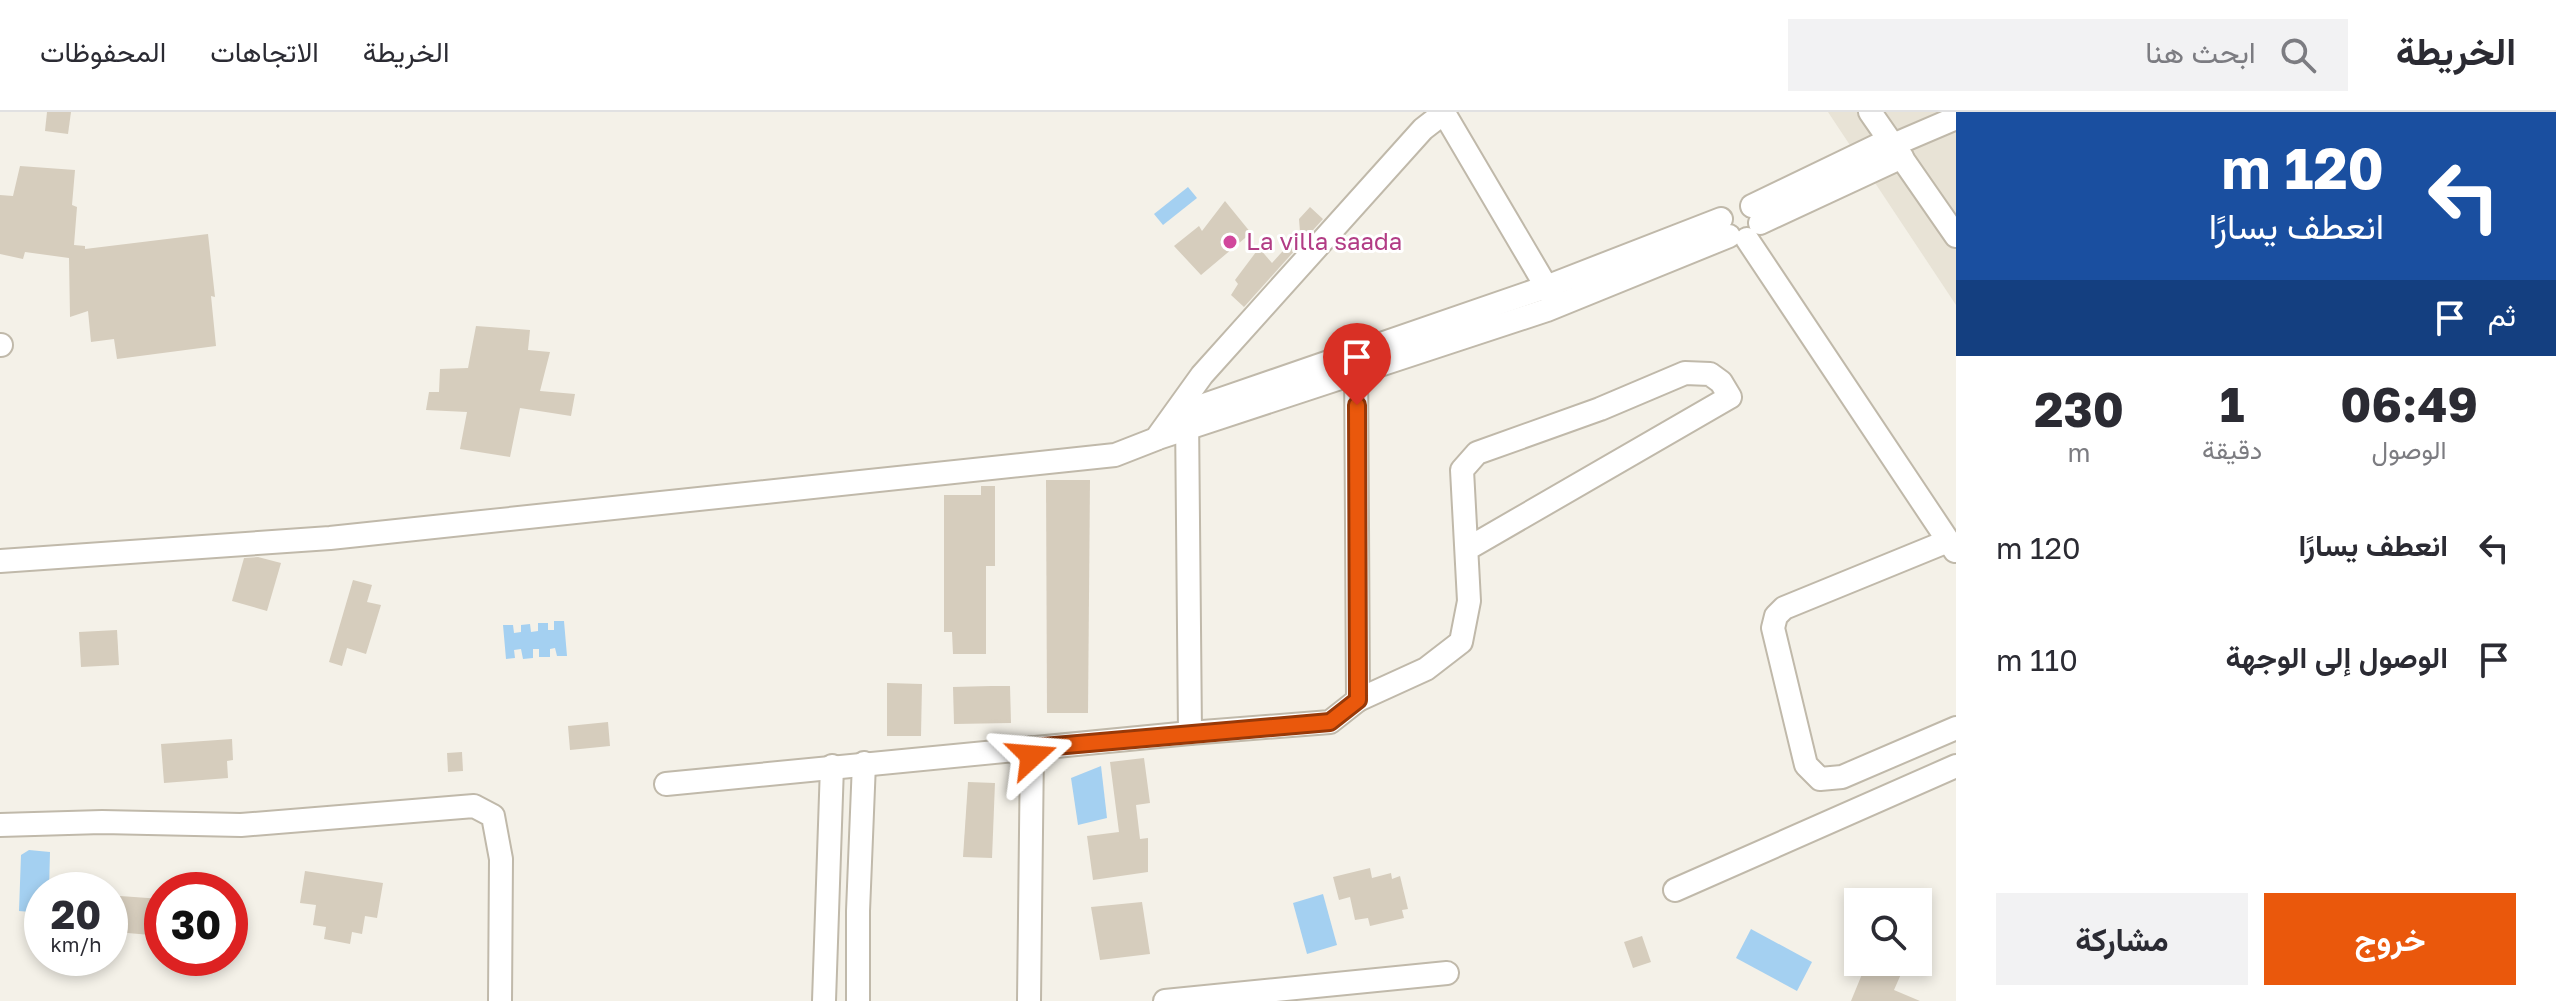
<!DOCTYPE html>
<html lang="ar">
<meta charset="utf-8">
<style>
body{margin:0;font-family:"Golos Text",Vazirmatn,sans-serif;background:#f2f2f3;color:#2b2b33;direction:rtl;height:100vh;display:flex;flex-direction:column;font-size:30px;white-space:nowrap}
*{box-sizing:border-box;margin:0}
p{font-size:26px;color:#7c7c81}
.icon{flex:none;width:44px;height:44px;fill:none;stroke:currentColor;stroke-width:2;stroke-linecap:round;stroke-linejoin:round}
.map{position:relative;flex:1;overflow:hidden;direction:ltr}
.details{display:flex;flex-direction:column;background:#fff;width:600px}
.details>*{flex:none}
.hud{background:#1a4fa0;color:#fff;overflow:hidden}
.tools{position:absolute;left:1844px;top:776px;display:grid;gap:16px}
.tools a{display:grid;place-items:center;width:88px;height:88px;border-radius:0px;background:#fff;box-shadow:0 4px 12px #0003;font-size:40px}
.speed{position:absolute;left:24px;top:760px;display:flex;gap:16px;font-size:40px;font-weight:700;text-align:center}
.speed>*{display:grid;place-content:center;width:104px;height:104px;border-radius:50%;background:#fff;box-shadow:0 4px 12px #0003;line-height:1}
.speed small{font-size:20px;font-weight:400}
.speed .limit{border:12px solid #d22;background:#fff;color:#111}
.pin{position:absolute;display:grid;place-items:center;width:68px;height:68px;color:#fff;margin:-82px -34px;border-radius:50% 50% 50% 0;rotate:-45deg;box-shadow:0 0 8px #0007}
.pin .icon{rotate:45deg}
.me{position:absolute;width:88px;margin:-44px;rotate:71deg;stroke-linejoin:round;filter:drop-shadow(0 0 6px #0008)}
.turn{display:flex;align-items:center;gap:28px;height:168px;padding:0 40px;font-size:36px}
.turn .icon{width:104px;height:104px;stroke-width:2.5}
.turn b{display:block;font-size:56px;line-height:68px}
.then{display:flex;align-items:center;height:76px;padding:0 40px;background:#0003;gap:16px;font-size:30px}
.eta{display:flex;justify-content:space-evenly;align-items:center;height:136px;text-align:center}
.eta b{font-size:48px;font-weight:700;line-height:56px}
.action{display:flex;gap:16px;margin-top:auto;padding:16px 40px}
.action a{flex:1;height:92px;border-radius:0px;background:#ea580c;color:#fff;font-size:32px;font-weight:700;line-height:92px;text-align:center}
.action a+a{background:#f2f2f3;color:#2b2b33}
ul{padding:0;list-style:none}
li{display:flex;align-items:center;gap:24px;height:112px;padding:0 40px}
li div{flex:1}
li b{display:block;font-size:30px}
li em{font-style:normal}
header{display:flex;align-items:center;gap:48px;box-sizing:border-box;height:112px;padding:0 40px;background:#fff;border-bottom:2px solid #e1e1e2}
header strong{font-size:38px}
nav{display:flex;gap:44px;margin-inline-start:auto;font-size:28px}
.search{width:560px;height:72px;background:#f2f2f3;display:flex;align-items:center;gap:20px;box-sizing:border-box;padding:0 28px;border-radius:0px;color:#7c7c81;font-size:30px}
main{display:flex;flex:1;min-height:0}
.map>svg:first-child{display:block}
.residential{fill:#e8e3d6}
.water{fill:#a4d0f1}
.building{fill:#d6cdbd}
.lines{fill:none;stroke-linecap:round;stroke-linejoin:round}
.minor-casing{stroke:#c0b9aa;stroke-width:26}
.minor{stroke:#fff;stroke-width:22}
.route-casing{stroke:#983908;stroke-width:20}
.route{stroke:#ea580c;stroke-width:14}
.hotel-dot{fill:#d1479c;stroke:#fff;stroke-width:3}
.labels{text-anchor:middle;stroke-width:6;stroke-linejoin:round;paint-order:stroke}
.hotel-label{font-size:24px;fill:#b23c85;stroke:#fff;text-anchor:start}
</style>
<header>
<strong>الخريطة</strong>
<div class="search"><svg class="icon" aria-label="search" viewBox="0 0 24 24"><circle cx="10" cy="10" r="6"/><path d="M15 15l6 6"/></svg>ابحث هنا</div>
<nav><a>الخريطة</a><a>الاتجاهات</a><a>المحفوظات</a></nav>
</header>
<main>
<section class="details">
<div class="hud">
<div class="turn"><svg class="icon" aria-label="left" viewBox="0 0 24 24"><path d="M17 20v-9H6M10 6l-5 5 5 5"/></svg><div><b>120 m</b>انعطف يسارًا</div></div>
<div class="then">ثم<svg class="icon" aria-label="arrive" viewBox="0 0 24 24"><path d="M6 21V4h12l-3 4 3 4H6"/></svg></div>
</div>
<div class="eta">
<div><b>06:49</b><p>الوصول</p></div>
<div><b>1</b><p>دقيقة</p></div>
<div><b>230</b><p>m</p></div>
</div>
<ul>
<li><svg class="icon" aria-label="left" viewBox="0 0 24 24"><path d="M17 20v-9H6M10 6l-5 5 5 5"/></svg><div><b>انعطف يسارًا</b></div><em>120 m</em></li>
<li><svg class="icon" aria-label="arrive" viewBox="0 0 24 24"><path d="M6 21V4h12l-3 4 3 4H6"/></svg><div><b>الوصول إلى الوجهة</b></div><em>110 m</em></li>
</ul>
<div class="action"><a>خروج</a><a>مشاركة</a></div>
</section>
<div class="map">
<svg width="1956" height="889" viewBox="0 0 1956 889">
<rect width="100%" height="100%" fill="#f4f1e8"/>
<path class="residential" d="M1828 0H1956V194V193Z"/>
<g class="water">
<path d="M1188 75 1197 86 1163 113 1154 102Z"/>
<path d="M554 509H564L567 544H557L555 536 550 537V545H539V537H533V546L523 547 521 537 514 538 515 546 506 547 503 513H513L514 521 521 520V513L530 512 531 520 538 519V511H548V518H554Z"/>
<path d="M1101 654 1107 706 1078 713 1071 666Z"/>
<path d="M29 738 50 740 49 778H42V801L19 799 21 743Z"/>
<path d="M1323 782 1337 833 1307 842 1293 791Z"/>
<path d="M1751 817 1812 850 1797 879 1736 846Z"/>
</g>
<g class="building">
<path d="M47 0H71L68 22 45 19Z"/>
<path d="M20 54 75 58 72 93 77 95 74 133 85 134V137L208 122 215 185 211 184 216 234 117 247 114 227 91 230 88 199 70 205 69 146 25 140 23 147 0 142V83L13 84Z"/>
<path d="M1225 89 1251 121 1201 163 1174 134 1199 114 1202 119Z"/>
<path d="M1310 95 1323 107 1244 195 1231 183 1238 172 1235 168 1259 136 1272 151 1300 120 1299 107Z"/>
<path d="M476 214 530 218 528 238 550 240 540 279 575 282 571 304 520 296 510 345 460 337 467 300 426 298 429 280H439L440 257 468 256Z"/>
<path d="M1046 368H1090L1088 601H1047Z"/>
<path d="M981 374H995V454H986V542H953L952 520H944V383H981Z"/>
<path d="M258 445 281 451 267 499 232 489 244 446Z"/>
<path d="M353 468 372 473 367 490 381 493 366 542 347 536 342 554 329 550Z"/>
<path d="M117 518 119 553 81 555 79 520Z"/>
<path d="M887 571 922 572 921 624H887Z"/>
<path d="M991 574H1010L1011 611 954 612 953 575Z"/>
<path d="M608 610 610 634 570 638 568 614Z"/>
<path d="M232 627 233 648 227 649 228 666 164 671 161 632Z"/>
<path d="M462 640 463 659 448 660 447 641Z"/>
<path d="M1144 646 1150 691 1136 693 1140 727 1148 726V760L1093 768 1087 724 1119 720 1110 650Z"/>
<path d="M968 670 995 671 992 746 963 745Z"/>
<path d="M1370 756 1372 766 1391 761 1392 767 1400 764 1408 797 1402 798 1404 806 1370 814 1368 806 1355 808 1350 785 1339 788 1333 765Z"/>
<path d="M305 759 383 771 377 806 365 804 362 822 352 820 350 832 324 827 326 815 313 813 316 793 300 791Z"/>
<path d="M120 784 162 787V824L116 820Z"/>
<path d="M1142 790 1150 842 1100 848 1091 795Z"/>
<path d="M1642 824 1651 850 1633 856 1624 830Z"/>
<path d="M1867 850H1900L1896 859 1901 862 1894 878 1920 889H1851Z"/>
</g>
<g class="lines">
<defs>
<g id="minor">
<path d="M1870 0 1956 124"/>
<path d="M1444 1 1553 186"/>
<path d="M1893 33 1956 6"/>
<path d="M1752 94 1889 28"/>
<path d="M1760 111 1902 45"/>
<path d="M1747 127 1955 439"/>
<path d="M0 233H1"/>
<path d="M1356 239 1358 588 1426 557 1461 530 1469 489 1462 358 1477 341 1600 297 1685 261 1710 262 1721 270 1730 285 1467 437"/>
<path d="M1181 301 1546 175 1721 107"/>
<path d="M1187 303 1190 621 1330 610 1358 588"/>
<path d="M1158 326 1547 198 1729 124"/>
<path d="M1948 429 1784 496 1776 504 1773 516 1806 653 1820 667 1842 665 1956 616"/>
<path d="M0 449 330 426 1115 343 1156 327 1202 263 1423 17 1445 0"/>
<path d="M666 672 1190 621"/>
<path d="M0 713 102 710 241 713 474 694 493 704 501 747 500 889"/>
<path d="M1675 778 1956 654"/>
<path d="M824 889 832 654"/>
<path d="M858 889V799L864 651"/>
<path d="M1029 889 1032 636"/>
<path d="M1165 889 1447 861"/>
</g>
</defs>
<use href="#minor" class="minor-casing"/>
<use href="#minor" class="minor"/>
</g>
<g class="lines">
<defs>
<path id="route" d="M1032 644V636L1330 610 1358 588 1357 293"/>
</defs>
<use href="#route" class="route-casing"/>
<use href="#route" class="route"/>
</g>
<circle class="hotel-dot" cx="1230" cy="130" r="8"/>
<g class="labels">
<g class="hotel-label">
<text x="1246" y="138">La villa saada</text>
</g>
</g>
</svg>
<div class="tools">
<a><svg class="icon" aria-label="search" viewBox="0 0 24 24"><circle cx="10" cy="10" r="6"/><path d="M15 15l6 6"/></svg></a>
</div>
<div class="speed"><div>20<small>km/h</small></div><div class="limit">30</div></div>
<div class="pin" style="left:1357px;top:293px;background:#d93025"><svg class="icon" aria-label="arrive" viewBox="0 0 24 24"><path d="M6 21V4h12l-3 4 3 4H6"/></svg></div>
<svg class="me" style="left:1032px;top:644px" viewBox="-20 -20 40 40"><path d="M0-17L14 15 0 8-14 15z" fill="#ea580c" stroke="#fff" stroke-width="4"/></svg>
</div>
</main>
